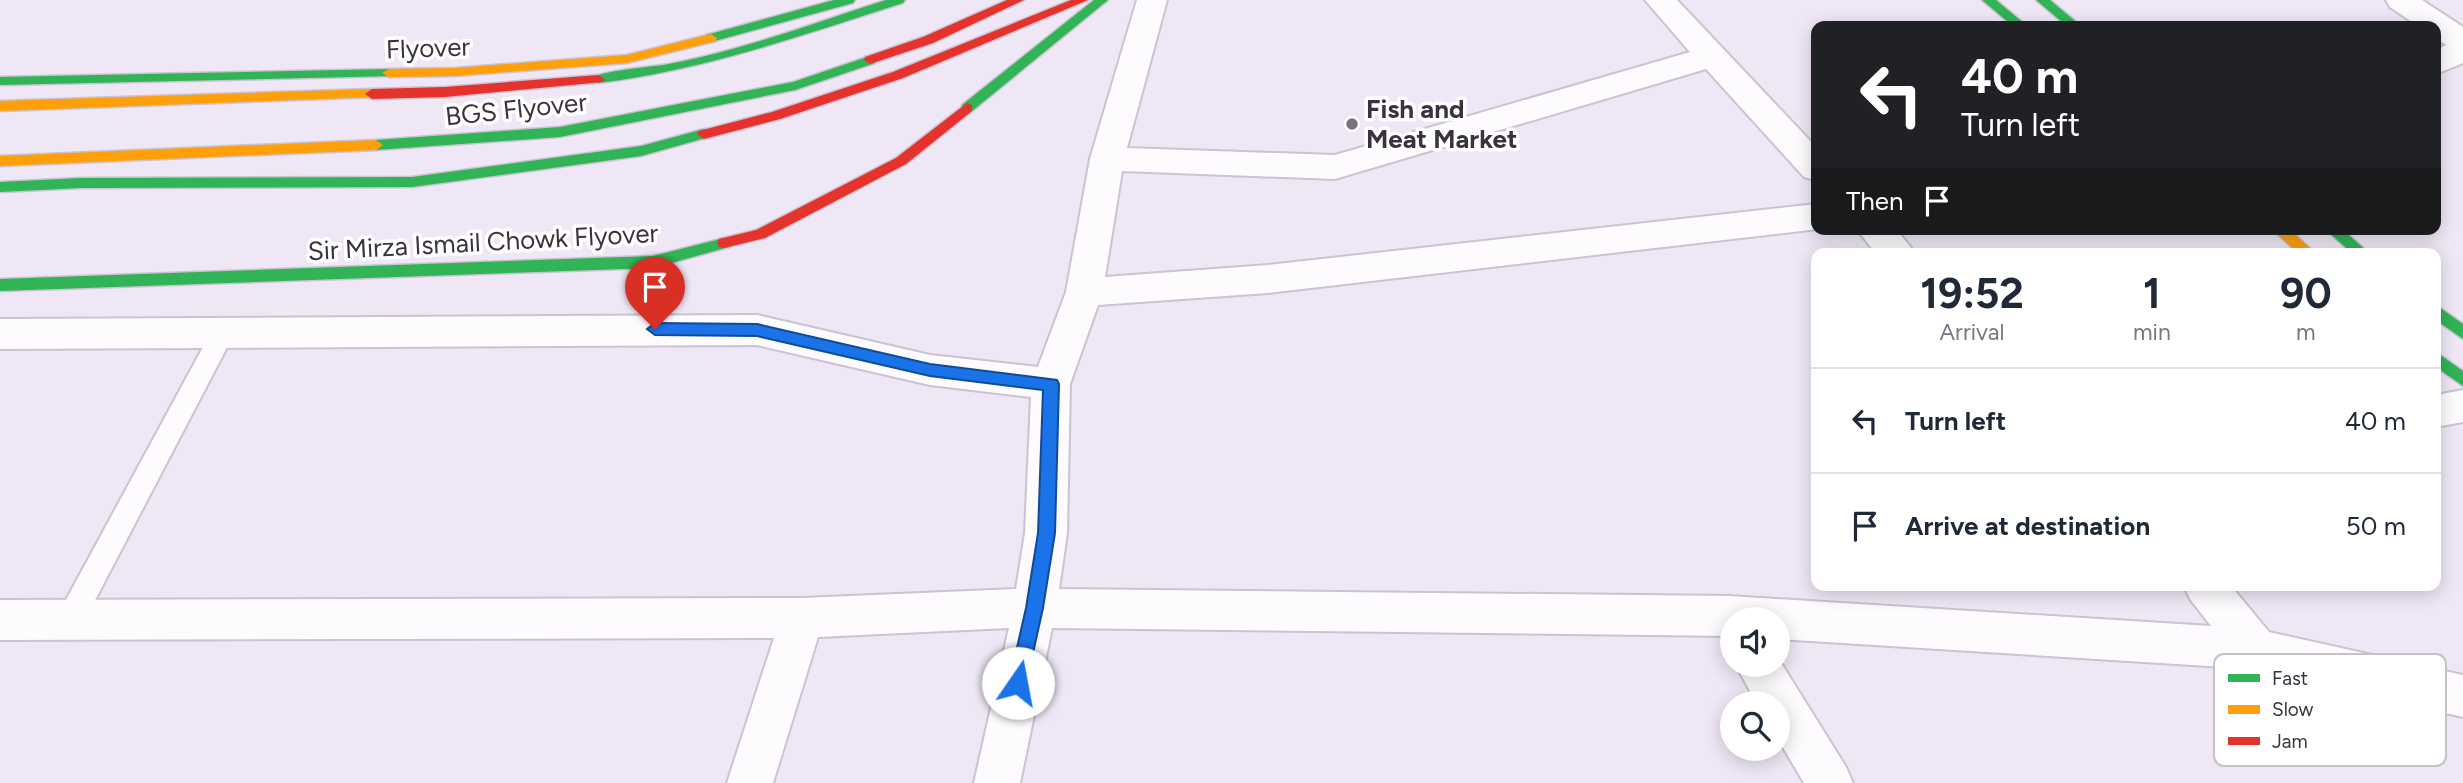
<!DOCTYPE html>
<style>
body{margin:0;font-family:Figtree,sans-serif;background:#f6f6f7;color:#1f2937;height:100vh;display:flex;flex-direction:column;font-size:26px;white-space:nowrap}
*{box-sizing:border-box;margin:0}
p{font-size:23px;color:#747a83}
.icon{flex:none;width:38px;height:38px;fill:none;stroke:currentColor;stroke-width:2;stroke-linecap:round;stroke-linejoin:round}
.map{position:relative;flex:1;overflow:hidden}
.side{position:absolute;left:1811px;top:248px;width:630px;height:343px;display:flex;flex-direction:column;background:#fff;border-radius:14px;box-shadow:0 4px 18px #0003}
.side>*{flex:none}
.top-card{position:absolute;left:1811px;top:21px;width:630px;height:214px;border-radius:14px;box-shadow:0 4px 18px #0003;background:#202124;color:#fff;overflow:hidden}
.buttons{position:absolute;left:1720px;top:607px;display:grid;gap:14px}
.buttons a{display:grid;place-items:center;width:70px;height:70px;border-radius:50%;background:#fff;box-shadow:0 4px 18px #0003;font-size:35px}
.pin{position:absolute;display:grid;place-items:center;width:60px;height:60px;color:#fff;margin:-72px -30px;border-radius:50% 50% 50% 0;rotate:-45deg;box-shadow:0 0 7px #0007}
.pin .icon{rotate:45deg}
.me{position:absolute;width:77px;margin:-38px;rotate:12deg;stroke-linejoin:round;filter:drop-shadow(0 0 5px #0008)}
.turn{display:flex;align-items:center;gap:24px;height:147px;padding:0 35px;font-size:32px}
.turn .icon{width:91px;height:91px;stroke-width:2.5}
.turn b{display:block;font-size:49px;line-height:60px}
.then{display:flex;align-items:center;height:66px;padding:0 35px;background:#0003;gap:14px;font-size:26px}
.eta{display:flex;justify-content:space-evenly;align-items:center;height:119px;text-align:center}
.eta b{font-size:42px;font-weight:700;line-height:49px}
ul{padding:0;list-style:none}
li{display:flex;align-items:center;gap:21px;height:105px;padding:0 35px;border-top:2px solid #e0e1e3}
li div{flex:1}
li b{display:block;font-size:26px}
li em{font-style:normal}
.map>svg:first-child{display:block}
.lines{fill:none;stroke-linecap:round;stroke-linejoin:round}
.lane-casing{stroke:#cac3d0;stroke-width:4}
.street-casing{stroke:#cac3d0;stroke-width:4}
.fast-casing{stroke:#cac3d0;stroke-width:3}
.slow-casing{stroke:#cac3d0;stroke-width:3}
.jam-casing{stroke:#cac3d0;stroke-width:3}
.lane{fill:#fdfbfe;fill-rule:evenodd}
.street{fill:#fdfbfe;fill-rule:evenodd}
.fast{fill:#30b455;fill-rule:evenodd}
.slow{fill:#ff9f0a;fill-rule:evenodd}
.jam{fill:#e5322d;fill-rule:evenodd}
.route{fill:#1a73e8;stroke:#114b97;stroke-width:2}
.poi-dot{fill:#79717f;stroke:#fff;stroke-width:2.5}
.labels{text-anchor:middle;stroke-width:7;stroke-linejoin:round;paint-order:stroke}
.street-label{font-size:26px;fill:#3a323f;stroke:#fff}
.poi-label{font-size:26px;font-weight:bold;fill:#3a323f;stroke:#fff;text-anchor:start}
.key{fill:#fff;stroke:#c4c2c5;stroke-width:2}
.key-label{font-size:19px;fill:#3a323f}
</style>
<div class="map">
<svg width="2463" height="783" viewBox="0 0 2463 783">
<rect width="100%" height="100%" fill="#efe7f6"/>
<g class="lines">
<defs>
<path id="lane" d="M223 323 231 325 235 332 80 629 70 632 60 629 56 620 60 611 215 325Z"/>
<g id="street">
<path d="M1137 0H1167L1127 148 1335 155 1690 52 1645 0H1677L1816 147V180L1804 177 1706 69 1335 179 1122 171 1105 277 1268 265 1816 204 1818 229 1268 293 1098 305 1070 384 1067 533 1059 589 1729 596 2211 626 2190 599 2184 586H2231L2269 632 2463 675V717L2256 669 1778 639V620H1732V636L1052 628 1020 783H974L1009 628 818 637 773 783H727L774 638 0 640V600L802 598 1016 589 1025 533 1031 397 930 385 757 345 0 349V319L757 315 930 355 1038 367 1066 292 1090 159Z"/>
<path d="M2386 0H2422L2463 27V63L2436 74V50L2446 45 2436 38V26H2418L2390 7Z"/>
<path d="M1857 229H1896L1916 254H1876Z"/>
<path d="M2463 390V422L2436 427V395Z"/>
<path d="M1778 658 1846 767 1853 783H1804L1778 739V704H1757L1736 665H1778Z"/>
</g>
<g id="fast">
<path d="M834 0H855L853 3 711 42 705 38 706 35Z"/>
<path d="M886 0H905L903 3C803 35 704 70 598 83L591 79C600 70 654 67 669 64 743 50 814 23 886 0Z"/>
<path d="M1094 0H1108L972 111H962V105Z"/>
<path d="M1982 0H1996L2027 26H2013Z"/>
<path d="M2036 0H2050L2081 26H2067Z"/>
<path d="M870 56 875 57V63L795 90 560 137 376 150 369 145 376 140 560 127 793 82Z"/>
<path d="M389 69 396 73 394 76 0 85V77Z"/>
<path d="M704 129 709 131 711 134 709 137 641 156 412 187 81 188 0 192V182L81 178 412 177 641 146Z"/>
<path d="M2325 229H2342L2370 254H2353Z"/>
<path d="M724 238 729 239 731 243 729 247 653 268 0 291V279L653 256Z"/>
<path d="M2436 305 2463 324V339L2436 320Z"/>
<path d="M2436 352 2463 371V386L2436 367Z"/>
</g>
<g id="slow">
<path d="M711 34 717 38 716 41 627 63 455 76 389 77 382 73 389 69 455 68 627 55Z"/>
<path d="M372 89 377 91V97L0 111V101Z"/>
<path d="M376 140 383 145 376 150 0 166V156Z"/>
<path d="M2272 229H2289L2316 254H2299Z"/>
</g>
<g id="jam">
<path d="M1007 0H1024L933 43 870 64 864 60 865 57 923 37Z"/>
<path d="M1071 0H1088L903 78 780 119 704 139 697 134 699 131 772 112 893 72Z"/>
<path d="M598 75 605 79 603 82 445 97 372 99 365 94 372 89 445 87Z"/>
<path d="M967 103 972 105V111L906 164 765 238 724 248 719 247 717 243 719 239 756 230 896 158Z"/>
</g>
</defs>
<use href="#lane" class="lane-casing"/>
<use href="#street" class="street-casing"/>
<use href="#fast" class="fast-casing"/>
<use href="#slow" class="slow-casing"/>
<use href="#jam" class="jam-casing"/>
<use href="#lane" class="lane"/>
<use href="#street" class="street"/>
<use href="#fast" class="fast"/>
<use href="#slow" class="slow"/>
<use href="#jam" class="jam"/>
</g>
<path class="route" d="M655 323 757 324 930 364 1057 380 1059 384 1055 533 1043 608 1025 689 1018 691 1012 689 1009 683 1026 608 1038 533 1043 390 930 376 757 336 655 335 647 329Z"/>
<circle class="poi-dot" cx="1352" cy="124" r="7"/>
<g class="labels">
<g class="street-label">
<text transform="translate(428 48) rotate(-2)" y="9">Flyover</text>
<text transform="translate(516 109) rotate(-6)" y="9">BGS Flyover</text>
<text transform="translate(483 242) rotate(-3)" y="9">Sir Mirza Ismail Chowk Flyover</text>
</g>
<g class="poi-label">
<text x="1366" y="118">Fish and<tspan x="1366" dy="30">Meat Market</tspan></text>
</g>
</g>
<rect x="2214" y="654" width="232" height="112" rx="10" class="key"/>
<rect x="2228" y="674" width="32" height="8" fill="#30b455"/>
<rect x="2228" y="705" width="32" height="9" fill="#ff9f0a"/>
<rect x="2228" y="737" width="32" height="8" fill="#e5322d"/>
<g class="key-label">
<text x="2272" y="685">Fast</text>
<text x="2272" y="716">Slow</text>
<text x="2272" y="748">Jam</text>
</g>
</svg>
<div class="buttons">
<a><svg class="icon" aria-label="sound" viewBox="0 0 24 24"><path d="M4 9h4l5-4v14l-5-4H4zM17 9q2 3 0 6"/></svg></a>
<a><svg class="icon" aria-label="search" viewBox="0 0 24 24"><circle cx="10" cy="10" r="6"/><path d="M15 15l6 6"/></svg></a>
</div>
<div class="pin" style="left:655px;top:329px;background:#d93025"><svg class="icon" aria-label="arrive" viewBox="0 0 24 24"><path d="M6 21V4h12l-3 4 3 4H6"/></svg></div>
<svg class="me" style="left:1018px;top:683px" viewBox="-20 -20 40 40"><circle r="19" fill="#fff"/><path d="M0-13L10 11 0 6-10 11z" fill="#1a73e8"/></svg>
<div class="top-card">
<div class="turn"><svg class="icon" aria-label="left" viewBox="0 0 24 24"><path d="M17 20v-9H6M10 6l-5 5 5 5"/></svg><div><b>40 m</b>Turn left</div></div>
<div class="then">Then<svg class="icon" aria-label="arrive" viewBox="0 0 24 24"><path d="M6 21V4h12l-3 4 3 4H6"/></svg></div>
</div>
<section class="side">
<div class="eta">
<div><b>19:52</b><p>Arrival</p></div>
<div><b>1</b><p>min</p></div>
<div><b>90</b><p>m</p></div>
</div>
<ul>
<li><svg class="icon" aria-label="left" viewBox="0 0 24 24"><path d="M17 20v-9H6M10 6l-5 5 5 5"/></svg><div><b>Turn left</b></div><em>40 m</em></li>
<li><svg class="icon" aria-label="arrive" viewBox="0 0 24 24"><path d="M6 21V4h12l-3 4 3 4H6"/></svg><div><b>Arrive at destination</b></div><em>50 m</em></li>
</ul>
</section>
</div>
